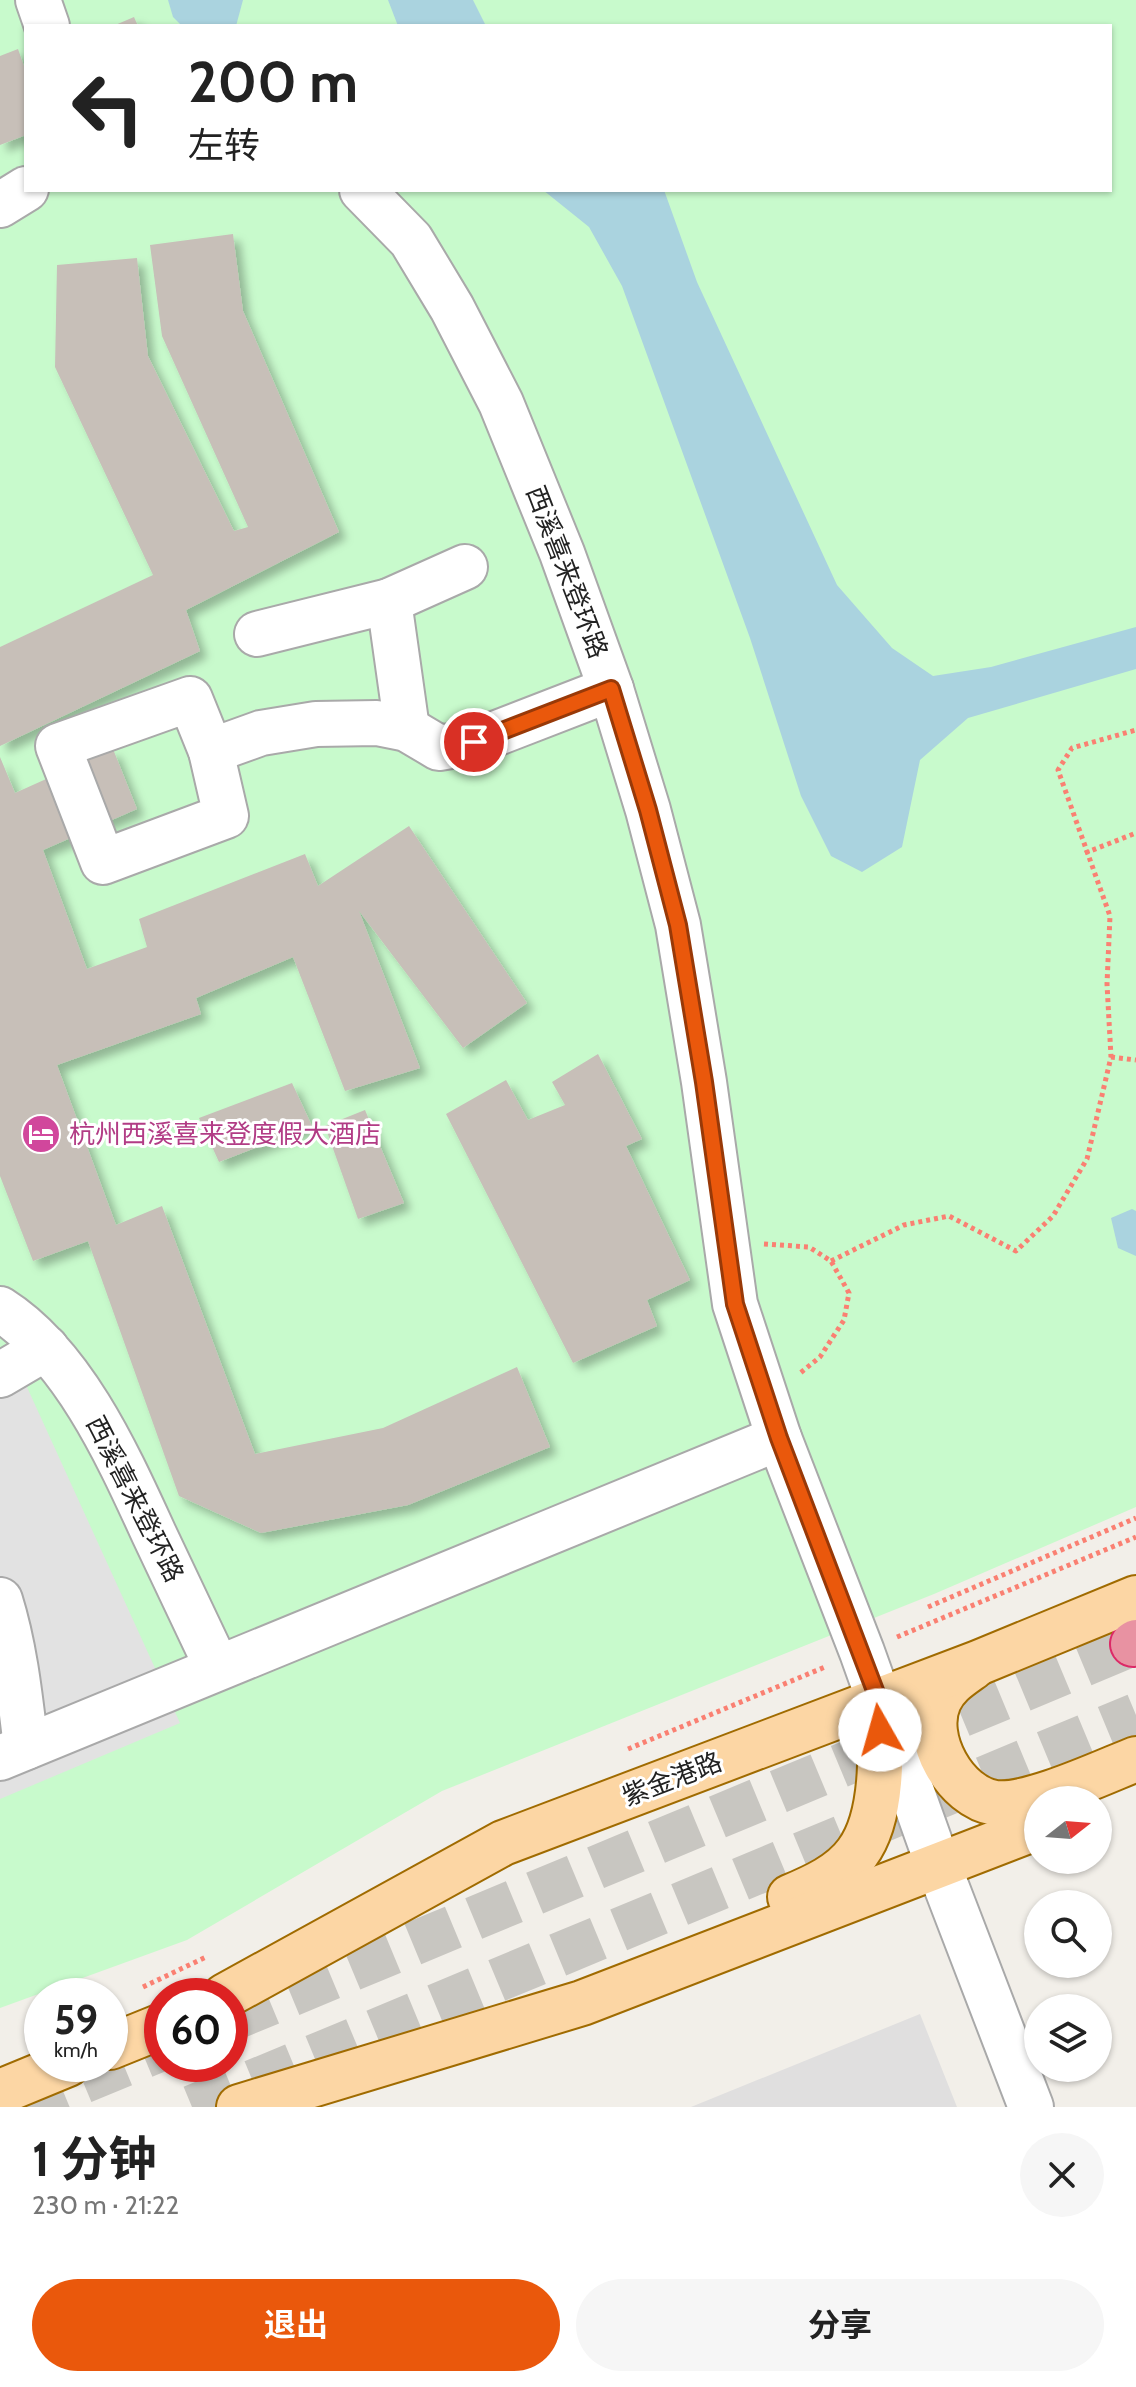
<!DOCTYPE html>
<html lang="zh">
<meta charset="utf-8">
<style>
body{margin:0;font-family:Cabin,"Noto Sans SC",sans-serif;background:#f6f6f6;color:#222;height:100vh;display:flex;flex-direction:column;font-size:30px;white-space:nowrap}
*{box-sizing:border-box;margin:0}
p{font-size:26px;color:#767676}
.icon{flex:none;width:44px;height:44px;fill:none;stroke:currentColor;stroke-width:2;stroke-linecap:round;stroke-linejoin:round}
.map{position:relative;height:2107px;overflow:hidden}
.sheet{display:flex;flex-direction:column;background:#fff;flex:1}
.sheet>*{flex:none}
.banner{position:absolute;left:24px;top:24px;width:1088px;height:168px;border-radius:0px;box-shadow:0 2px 6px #0004;background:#fff;color:#222;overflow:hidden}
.needle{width:52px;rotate:73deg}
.controls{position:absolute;left:1024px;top:1786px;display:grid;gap:16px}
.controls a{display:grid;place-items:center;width:88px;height:88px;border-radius:50%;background:#fff;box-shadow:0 2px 6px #0004;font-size:40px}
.speed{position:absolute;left:24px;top:1978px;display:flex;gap:16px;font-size:40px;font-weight:700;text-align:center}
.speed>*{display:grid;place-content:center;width:104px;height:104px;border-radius:50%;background:#fff;box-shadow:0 2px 6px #0004;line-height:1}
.speed small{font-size:20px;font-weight:400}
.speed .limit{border:12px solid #d22;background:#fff;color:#111}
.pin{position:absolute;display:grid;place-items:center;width:68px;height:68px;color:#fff;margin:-34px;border:4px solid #fff;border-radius:50%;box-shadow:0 2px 8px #0007}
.me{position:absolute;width:88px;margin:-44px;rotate:353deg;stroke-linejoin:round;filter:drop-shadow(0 0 6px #0008)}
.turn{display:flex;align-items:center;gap:28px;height:168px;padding:0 32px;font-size:36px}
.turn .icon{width:104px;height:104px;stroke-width:2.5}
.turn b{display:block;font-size:56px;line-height:68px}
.round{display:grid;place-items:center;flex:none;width:84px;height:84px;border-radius:42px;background:#f6f6f6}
.headline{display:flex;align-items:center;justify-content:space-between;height:136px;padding:0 32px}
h1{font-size:48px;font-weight:700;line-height:60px}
.primary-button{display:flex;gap:16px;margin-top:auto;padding:16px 32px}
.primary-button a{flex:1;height:92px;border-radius:48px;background:#ea580c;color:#fff;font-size:32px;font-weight:700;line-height:92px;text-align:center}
.primary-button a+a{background:#f6f6f6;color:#222}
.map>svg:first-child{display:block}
.residential{fill:#e0dfdf}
.park{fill:#c8facc;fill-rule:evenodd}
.parking{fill:#e2e2e2}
.water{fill:#aad3df}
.building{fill:#c7bfb8;filter:url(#shadow)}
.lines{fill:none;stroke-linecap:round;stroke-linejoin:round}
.highway-tunnel{stroke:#c8c6c1;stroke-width:44;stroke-dasharray:44 22;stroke-linecap:butt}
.minor-casing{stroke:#a9a9a9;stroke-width:48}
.major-casing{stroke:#a06b00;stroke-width:48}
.highway-casing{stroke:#dc2a67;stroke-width:48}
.path{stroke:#fa8072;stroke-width:5;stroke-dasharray:4 4;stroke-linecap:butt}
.minor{stroke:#fff;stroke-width:44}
.major{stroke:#fcd6a4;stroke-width:44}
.highway{stroke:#e892a2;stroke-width:44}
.route-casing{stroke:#983908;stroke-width:20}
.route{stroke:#ea580c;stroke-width:14}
.labels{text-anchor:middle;stroke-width:6;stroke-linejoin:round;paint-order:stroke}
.street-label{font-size:26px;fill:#222;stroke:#fff}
.hotel-label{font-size:26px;fill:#b23c85;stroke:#fff;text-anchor:start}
</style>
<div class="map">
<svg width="1136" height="2107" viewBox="0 0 1136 2107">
<defs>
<filter id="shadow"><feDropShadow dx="7" dy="7" stdDeviation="4" flood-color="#0004"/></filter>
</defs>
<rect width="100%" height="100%" fill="#f2efe9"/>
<path class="residential" d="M920 2014 957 2107H691Z"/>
<path class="park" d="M0 0H1136V1507L934 1594 442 1791 187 1940 0 2008ZM26 26H1110V190H26Z"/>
<path class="parking" d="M16 1363 180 1723 0 1799V1369Z"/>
<g class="water">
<path d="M168 0H243L236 26H182L173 17Z"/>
<path d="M388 0H473L486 26H398Z"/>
<path d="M543 190H664L697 282 837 585 892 648 933 676 991 667 1136 627V669L968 718 920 760 902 847 862 872 831 856 801 796 750 638 622 286 589 227Z"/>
<path d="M1132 1209 1136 1211V1256L1118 1248 1111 1218Z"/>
</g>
<g class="building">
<path d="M134 17 138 26H113Z"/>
<path d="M18 49 26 72V135L0 145V56Z"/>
<path d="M233 234 243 311 339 532 186 610 200 651 0 746V647L153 575 55 367 57 265 137 258 148 356 234 531 248 527 162 336 150 245Z"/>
<path d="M113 749 137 809 43 850 87 969 147 947 139 919 305 854 318 886 409 826 527 1003 463 1048 359 911 420 1068 345 1091 293 957 196 998 201 1014 57 1065 116 1225 162 1206 255 1454 383 1428 517 1367 550 1447 408 1505 261 1533 179 1496 88 1241 33 1261 0 1176V757L15 793Z"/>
<path d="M598 1054 642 1139 626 1146 690 1280 647 1300 657 1326 573 1363 446 1114 506 1080 528 1120 565 1105 552 1082Z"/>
<path d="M292 1083 312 1126 219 1162 199 1118Z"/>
<path d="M365 1110 404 1203 358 1219 325 1126Z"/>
</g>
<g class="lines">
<g class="highway-tunnel">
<path d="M230 2020 1133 1644"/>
<path d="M22 2107 162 2049"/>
<path d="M192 2107 1136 1715"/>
</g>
<defs>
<g id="minor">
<path d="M38 0 47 26"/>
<path d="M362 190 411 240 452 308 501 403 562 553 611 689 648 810 678 925 704 1082 735 1304 779 1438 862 1652 938 1865 1031 2107"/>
<path d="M0 205 26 189"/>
<path d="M389 601 407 729"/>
<path d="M257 634 389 601 465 567"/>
<path d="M190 699 211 751 226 816 103 862 58 746Z"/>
<path d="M211 751 261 733 316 724 377 723 407 729 439 748 474 742 611 689"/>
<path d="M0 1309C74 1356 119 1458 154 1534 175 1578 196 1623 217 1667"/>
<path d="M0 1375 46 1348"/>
<path d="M0 1600C15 1648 20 1697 26 1747"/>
<path d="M0 1758 779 1438"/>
</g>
<g id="major">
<path d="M973 1667C959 1677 946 1685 939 1701 922 1738 955 1797 995 1803 1029 1807 1103 1772 1136 1759"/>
<path d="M790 1897C814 1887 841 1875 857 1853 885 1816 881 1745 879 1701"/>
<path d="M225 1996 503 1843 978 1663 1136 1598"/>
<path d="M110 2047 162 2026"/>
<path d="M0 2092 68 2064"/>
<path d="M239 2107 582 2003 1038 1827"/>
</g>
<path id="highway" d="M1133 1644 1136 1642"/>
</defs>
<use href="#minor" class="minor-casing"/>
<use href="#major" class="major-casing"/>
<use href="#highway" class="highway-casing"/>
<g class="path">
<path d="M1085 853 1136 833"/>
<path d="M1111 1057 1136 1060"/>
<path d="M764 1244 809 1247 831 1261 849 1293 844 1320 820 1357 799 1374"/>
<path d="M831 1261 904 1225 949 1216 1016 1251 1053 1216 1087 1159 1111 1057 1107 984 1110 916 1058 770 1072 748 1136 730"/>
<path d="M928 1607 1136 1518"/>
<path d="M897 1637 1136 1537"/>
<path d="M628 1749 825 1667"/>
<path d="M143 1987 206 1957"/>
</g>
<use href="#minor" class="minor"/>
<use href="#major" class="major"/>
<use href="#highway" class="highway"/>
</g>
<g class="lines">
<defs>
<path id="route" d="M474 742 611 689 648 810 678 925 704 1082 735 1304 779 1438 879 1701 880 1730"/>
</defs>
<use href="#route" class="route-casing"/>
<use href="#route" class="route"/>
</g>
<defs>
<symbol id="hotel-disc" viewBox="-11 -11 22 22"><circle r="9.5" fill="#d1479c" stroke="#fff"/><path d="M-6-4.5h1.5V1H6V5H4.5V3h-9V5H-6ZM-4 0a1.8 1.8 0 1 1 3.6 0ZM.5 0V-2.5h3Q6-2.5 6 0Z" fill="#fff"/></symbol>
</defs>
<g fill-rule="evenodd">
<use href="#hotel-disc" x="19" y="1112" width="44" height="44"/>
</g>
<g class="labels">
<g class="street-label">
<text transform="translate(567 572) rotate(69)" y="9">西溪喜来登环路</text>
<text transform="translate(135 1499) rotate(63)" y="9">西溪喜来登环路</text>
<text transform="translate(672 1779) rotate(-21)" y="9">紫金港路</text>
</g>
<g class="hotel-label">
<text x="69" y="1143">杭州西溪喜来登度假大酒店</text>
</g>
</g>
</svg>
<div class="controls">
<a><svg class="needle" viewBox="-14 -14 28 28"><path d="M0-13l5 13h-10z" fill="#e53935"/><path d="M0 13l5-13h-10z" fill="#767676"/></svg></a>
<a><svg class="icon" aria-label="search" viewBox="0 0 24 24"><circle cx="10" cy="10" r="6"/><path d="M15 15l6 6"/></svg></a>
<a><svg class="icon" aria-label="layers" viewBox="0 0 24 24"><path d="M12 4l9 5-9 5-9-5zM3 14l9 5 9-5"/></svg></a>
</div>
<div class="speed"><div>59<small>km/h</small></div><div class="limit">60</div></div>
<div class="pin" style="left:474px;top:742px;background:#d93025"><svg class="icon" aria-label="arrive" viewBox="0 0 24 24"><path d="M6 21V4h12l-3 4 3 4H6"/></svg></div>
<svg class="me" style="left:880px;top:1730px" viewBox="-20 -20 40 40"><circle r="19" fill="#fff"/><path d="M0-13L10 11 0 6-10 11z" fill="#ea580c"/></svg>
<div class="banner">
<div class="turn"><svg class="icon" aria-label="left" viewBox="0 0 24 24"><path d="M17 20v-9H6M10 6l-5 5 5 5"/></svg><div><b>200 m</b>左转</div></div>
</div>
</div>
<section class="sheet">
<div class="headline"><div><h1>1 分钟</h1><p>230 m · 21:22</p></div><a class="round"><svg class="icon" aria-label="close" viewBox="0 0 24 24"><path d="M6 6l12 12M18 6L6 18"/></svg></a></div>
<div class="primary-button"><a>退出</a><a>分享</a></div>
</section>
